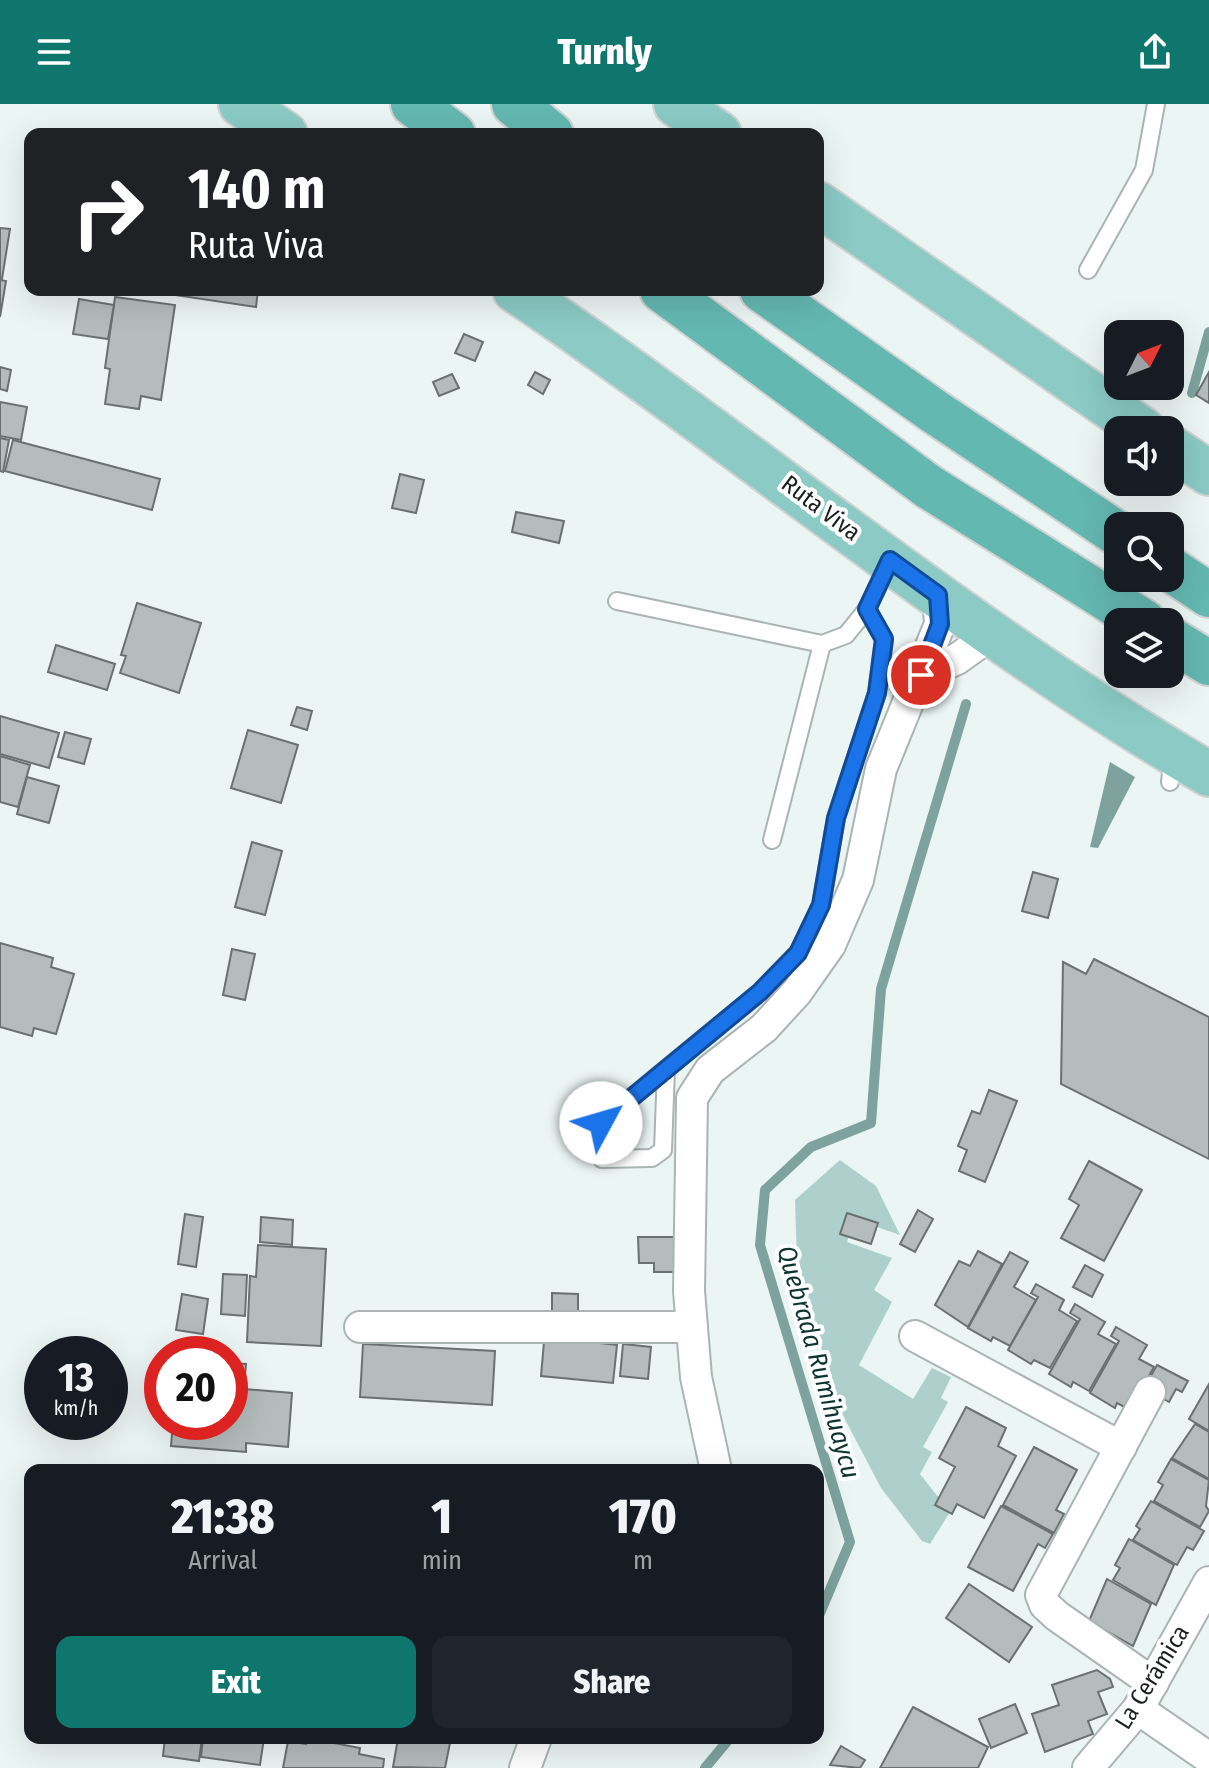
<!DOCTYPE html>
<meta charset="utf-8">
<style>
body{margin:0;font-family:"Fira Sans Condensed",sans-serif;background:#20242c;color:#f1f3f6;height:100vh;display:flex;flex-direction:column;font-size:30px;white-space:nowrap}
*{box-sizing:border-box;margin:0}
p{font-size:26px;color:#9ea1a6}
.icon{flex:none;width:44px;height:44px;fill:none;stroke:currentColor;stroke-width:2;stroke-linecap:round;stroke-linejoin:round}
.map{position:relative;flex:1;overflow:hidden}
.details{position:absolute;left:24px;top:1360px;width:800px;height:280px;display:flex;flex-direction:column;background:#171b24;border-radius:16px;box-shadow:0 8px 32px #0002}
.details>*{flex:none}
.top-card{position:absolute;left:24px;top:24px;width:800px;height:168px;border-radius:16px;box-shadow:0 8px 32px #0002;background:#202124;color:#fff;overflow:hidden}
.needle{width:52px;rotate:48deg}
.fabs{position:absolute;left:1104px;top:216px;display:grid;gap:16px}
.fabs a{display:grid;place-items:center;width:80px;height:80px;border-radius:16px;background:#171b24;box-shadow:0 8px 32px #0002;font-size:40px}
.speed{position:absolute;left:24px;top:1232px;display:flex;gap:16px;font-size:40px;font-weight:700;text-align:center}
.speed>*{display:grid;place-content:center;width:104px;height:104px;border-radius:50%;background:#171b24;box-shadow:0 8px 32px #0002;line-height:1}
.speed small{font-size:20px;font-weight:400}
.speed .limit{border:12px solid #d22;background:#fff;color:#111}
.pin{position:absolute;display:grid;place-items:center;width:68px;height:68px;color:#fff;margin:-34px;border:4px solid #fff;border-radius:50%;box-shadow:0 2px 8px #0007}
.me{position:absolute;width:88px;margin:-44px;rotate:51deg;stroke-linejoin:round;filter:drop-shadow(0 0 6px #0008)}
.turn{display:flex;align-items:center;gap:28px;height:168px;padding:0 32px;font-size:36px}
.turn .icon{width:104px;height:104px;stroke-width:2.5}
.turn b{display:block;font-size:56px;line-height:68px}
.eta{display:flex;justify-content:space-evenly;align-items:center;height:136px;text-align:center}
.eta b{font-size:48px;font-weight:800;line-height:56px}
.button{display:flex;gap:16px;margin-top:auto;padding:16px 32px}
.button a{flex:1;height:92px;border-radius:16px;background:#0f766e;color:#fff;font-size:32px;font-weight:800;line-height:92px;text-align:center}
.button a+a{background:#20242c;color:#f1f3f6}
header{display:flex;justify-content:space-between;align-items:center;height:104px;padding:0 32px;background:#0f766e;color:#fff;font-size:36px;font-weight:800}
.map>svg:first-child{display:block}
.green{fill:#aed0cc}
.water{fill:#7ea39f}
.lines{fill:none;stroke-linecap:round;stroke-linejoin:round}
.stream{stroke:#7ea39f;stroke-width:10}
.building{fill:#b4bdbc;stroke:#6a7271;stroke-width:2}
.service-casing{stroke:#abb4b3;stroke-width:20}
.minor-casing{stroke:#abb4b3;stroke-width:34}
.primary-casing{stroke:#d1d2d2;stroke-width:48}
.trunk-casing{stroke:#d1d2d2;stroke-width:48}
.service{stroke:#fff;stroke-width:16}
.minor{stroke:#fff;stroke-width:30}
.primary{stroke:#8bcac5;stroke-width:44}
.trunk{stroke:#64b8b2;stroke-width:44}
.route-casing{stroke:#114b97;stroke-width:20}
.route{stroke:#1a73e8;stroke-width:14}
.labels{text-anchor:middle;stroke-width:8;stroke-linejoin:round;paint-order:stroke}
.street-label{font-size:24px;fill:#1b1e1e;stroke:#fff}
.water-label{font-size:26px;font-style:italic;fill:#0c3330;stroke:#fff}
</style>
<header><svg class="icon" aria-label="menu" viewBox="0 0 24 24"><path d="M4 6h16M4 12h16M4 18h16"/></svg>Turnly<svg class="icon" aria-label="share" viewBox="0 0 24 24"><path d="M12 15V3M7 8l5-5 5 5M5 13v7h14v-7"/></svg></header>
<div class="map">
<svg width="1209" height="1664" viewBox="0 0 1209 1664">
<rect width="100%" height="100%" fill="#ebf5f3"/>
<path class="green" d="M840 1056 876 1082 900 1131 854 1115 847 1138 892 1154 874 1186 892 1198 859 1261 913 1295 932 1264 951 1273 941 1294 948 1298 923 1343 932 1348 920 1370 950 1408 930 1440 922 1437 881 1384 838 1302 797 1158 795 1096Z"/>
<path class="water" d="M1110 658 1135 673 1098 744 1090 743Z"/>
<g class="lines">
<g class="stream">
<path d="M1192 289 1209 228"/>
<path d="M818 1514 850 1438 760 1141 765 1086 811 1043 871 1019 881 885 966 600"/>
<path d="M705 1664 730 1634"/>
</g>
</g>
<g class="building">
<path d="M0 124 10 125 2 175H0Z"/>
<path d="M0 176 6 177 0 213Z"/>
<path d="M161 186H258L256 203 161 189Z"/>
<path d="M115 193 175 201 161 296 141 292 139 305 105 300 110 265 105 264Z"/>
<path d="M79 195 114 201 108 235 73 230Z"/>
<path d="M464 230 483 238 475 257 455 249Z"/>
<path d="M0 263 11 266 7 287 0 285Z"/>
<path d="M535 268 550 276 543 290 528 281Z"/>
<path d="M1209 268V299L1196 291Z"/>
<path d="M452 270 459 284 439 292 433 278Z"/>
<path d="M0 298 27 303 21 336 0 332Z"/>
<path d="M0 334 9 336 3 368 0 367Z"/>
<path d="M13 336 160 375 152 406 5 367Z"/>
<path d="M400 370 424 376 416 409 392 404Z"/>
<path d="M516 408 564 417 559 439 512 428Z"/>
<path d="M137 499 201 519 179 589 120 569 126 552 121 551Z"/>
<path d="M56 541 115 560 107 586 48 568Z"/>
<path d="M297 603 312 607 307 626 291 621Z"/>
<path d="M0 612 59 629 49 664 0 650Z"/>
<path d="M248 626 298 641 281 699 231 684Z"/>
<path d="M65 628 91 635 84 660 58 653Z"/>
<path d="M0 652 30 661 18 703 0 698Z"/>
<path d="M27 673 59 682 49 719 17 710Z"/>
<path d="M252 738 282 747 265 811 235 803Z"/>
<path d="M1033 768 1058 775 1048 814 1022 807Z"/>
<path d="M0 839 53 854 51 863 74 870 56 930 34 924 32 932 0 923Z"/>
<path d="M232 845 255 850 245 896 223 891Z"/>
<path d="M1094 855 1209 913V1055L1061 980 1063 858 1086 870Z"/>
<path d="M989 986 1017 997 985 1078 959 1067 967 1046 958 1042 972 1007 980 1010Z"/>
<path d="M1089 1057 1142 1086 1104 1157 1061 1134 1079 1101 1069 1095Z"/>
<path d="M918 1106 933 1115 915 1148 900 1140Z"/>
<path d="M847 1109 878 1119 871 1140 840 1130Z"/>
<path d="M185 1110 203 1113 196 1163 178 1160Z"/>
<path d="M261 1113 293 1116 292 1141 260 1138Z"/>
<path d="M638 1133H677V1168H654V1159H639Z"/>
<path d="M258 1141 326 1145 321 1242 247 1238 250 1172 256 1173Z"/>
<path d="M978 1147 1002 1160 968 1223 935 1201 959 1157 970 1162Z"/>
<path d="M1010 1148 1028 1158 1014 1183 1036 1196 1010 1242 993 1233 991 1237 968 1224Z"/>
<path d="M1085 1161 1103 1171 1092 1193 1073 1183Z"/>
<path d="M223 1170 247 1171 245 1212 221 1210Z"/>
<path d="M1036 1180 1064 1196 1059 1206 1077 1217 1050 1264 1034 1256 1031 1260 1008 1246 1038 1193 1031 1189Z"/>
<path d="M552 1189 578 1190V1215H552Z"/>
<path d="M182 1190 208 1195 203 1230 176 1226Z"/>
<path d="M1075 1200 1105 1218 1098 1230 1116 1240 1089 1287 1073 1278 1071 1283 1049 1270 1080 1215 1070 1209Z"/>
<path d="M1116 1223 1147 1241 1139 1255 1154 1263 1130 1306 1117 1299 1115 1304 1090 1289 1119 1237 1111 1232Z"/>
<path d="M557 1234 617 1241 613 1279 541 1272 544 1238 556 1239Z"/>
<path d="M363 1240 495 1247 492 1301 360 1293Z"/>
<path d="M623 1240 651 1243 648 1275 620 1272Z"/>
<path d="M160 1253H162V1296L157 1295Z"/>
<path d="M230 1259 246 1260 244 1285 292 1289 288 1343 246 1339V1348L171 1342 173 1318H230Z"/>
<path d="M1157 1261 1188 1277 1182 1288 1176 1285 1169 1298 1144 1284Z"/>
<path d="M1209 1280V1327L1189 1315Z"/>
<path d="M966 1303 1006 1324 998 1342 1016 1352 984 1414 957 1400 952 1410 935 1401 955 1363 939 1354Z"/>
<path d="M1195 1320 1209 1328V1375L1172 1354Z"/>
<path d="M1034 1343 1077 1366 1056 1406 1064 1410 1054 1429 1003 1401Z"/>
<path d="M1171 1355 1209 1376 1206 1402 1209 1407 1200 1423 1154 1397 1163 1381 1158 1378Z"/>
<path d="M1151 1397 1204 1427 1193 1446 1187 1443 1177 1461 1133 1436 1140 1425 1136 1422Z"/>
<path d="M1001 1402 1053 1430 1045 1444 1038 1440 1013 1487 968 1463Z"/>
<path d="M1129 1435 1174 1461 1156 1501 1113 1476 1120 1464 1115 1461Z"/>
<path d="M1107 1475 1151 1500 1133 1542 1089 1517Z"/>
<path d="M969 1480 1032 1523 1009 1558 946 1514Z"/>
<path d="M1097 1566 1110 1575 1113 1583 1098 1588 1107 1610 1088 1617 1093 1630 1045 1648 1032 1610 1059 1601 1052 1581Z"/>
<path d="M1015 1600 1027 1629 991 1644 979 1615Z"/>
<path d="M913 1603 988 1643 978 1664H880Z"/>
<path d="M165 1634H202L199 1657 163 1652Z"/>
<path d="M203 1634H264L260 1661 201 1653Z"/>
<path d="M308 1634 360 1644 359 1650 384 1655 383 1664H283L288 1637 306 1640Z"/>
<path d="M398 1634H451L445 1664 393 1663Z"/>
<path d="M841 1642 865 1656 860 1664 830 1661Z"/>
</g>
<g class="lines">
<defs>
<g id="service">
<path d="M1088 166 1144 66 1156 0"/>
<path d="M617 497 822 540 846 531 867 505 890 457"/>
<path d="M1170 678 1173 651"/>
<path d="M772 736 822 540"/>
<path d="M666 965 601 1019 591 1038 602 1055 652 1054 663 1046 666 965 760 888 798 849 821 801 836 714 877 589 884 535 867 505"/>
</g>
<g id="minor">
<path d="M921 571 957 555 992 530"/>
<path d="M360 1223H692"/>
<path d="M915 1232 1121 1343"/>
<path d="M1150 1288 1041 1491 1045 1501 1057 1512 1153 1579"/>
<path d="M716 1366 696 1273 689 1187 692 994 710 966 764 924 797 888 830 841 858 776 881 665 940 520 938 491"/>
<path d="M1138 1605 1209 1654"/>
<path d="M525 1664 536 1634"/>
<path d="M1088 1664 1138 1605 1209 1478"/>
</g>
<g id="primary">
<path d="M241 0 285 30"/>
<path d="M676 0 719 30"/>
<path d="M818 100 1143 326"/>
<path d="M515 186C749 344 965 528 1209 670"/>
<path d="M1170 343 1209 369"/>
</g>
<g id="trunk">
<path d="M413 0 453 30"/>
<path d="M514 0 551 30"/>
<path d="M662 186 929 383 1144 518"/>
<path d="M762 186 935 308 1118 430"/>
<path d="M1170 465 1209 491"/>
<path d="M1170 535 1209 559"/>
</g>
</defs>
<use href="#service" class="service-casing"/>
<use href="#minor" class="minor-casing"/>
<use href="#primary" class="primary-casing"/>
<use href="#trunk" class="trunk-casing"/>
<use href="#service" class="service"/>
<use href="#minor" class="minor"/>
<use href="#primary" class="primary"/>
<use href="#trunk" class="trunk"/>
</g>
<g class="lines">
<defs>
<path id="route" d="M601 1019 760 888 798 849 821 801 836 714 877 589 884 535 867 505 890 456 938 491 940 520 921 571"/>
</defs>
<use href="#route" class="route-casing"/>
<use href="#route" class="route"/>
</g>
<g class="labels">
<g class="street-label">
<text transform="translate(821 404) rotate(37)" y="8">Ruta Viva</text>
<text transform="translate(1152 1573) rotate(-58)" y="8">La Cerámica</text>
</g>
<g class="water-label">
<text transform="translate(819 1258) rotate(74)" y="9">Quebrada Rumihuaycu</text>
</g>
</g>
</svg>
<div class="fabs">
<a><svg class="needle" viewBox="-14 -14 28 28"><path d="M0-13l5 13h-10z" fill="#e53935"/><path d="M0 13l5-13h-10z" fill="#9ea1a6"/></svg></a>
<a><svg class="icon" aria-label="sound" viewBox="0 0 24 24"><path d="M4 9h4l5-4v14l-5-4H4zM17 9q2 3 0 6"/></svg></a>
<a><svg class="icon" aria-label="search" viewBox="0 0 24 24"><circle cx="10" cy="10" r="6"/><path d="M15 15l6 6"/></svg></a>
<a><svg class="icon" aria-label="layers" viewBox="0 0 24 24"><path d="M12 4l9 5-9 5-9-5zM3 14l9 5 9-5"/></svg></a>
</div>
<div class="speed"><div>13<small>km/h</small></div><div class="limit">20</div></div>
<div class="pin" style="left:921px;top:571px;background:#d93025"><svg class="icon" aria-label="arrive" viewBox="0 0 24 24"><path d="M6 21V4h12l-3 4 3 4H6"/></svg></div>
<svg class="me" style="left:601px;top:1019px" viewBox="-20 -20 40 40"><circle r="19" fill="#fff"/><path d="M0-13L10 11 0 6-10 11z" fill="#1a73e8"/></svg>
<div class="top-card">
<div class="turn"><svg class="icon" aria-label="right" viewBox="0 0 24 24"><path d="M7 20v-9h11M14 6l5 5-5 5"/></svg><div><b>140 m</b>Ruta Viva</div></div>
</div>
<section class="details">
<div class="eta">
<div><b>21:38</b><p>Arrival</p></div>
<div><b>1</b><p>min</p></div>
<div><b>170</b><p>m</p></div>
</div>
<div class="button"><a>Exit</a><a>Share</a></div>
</section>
</div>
